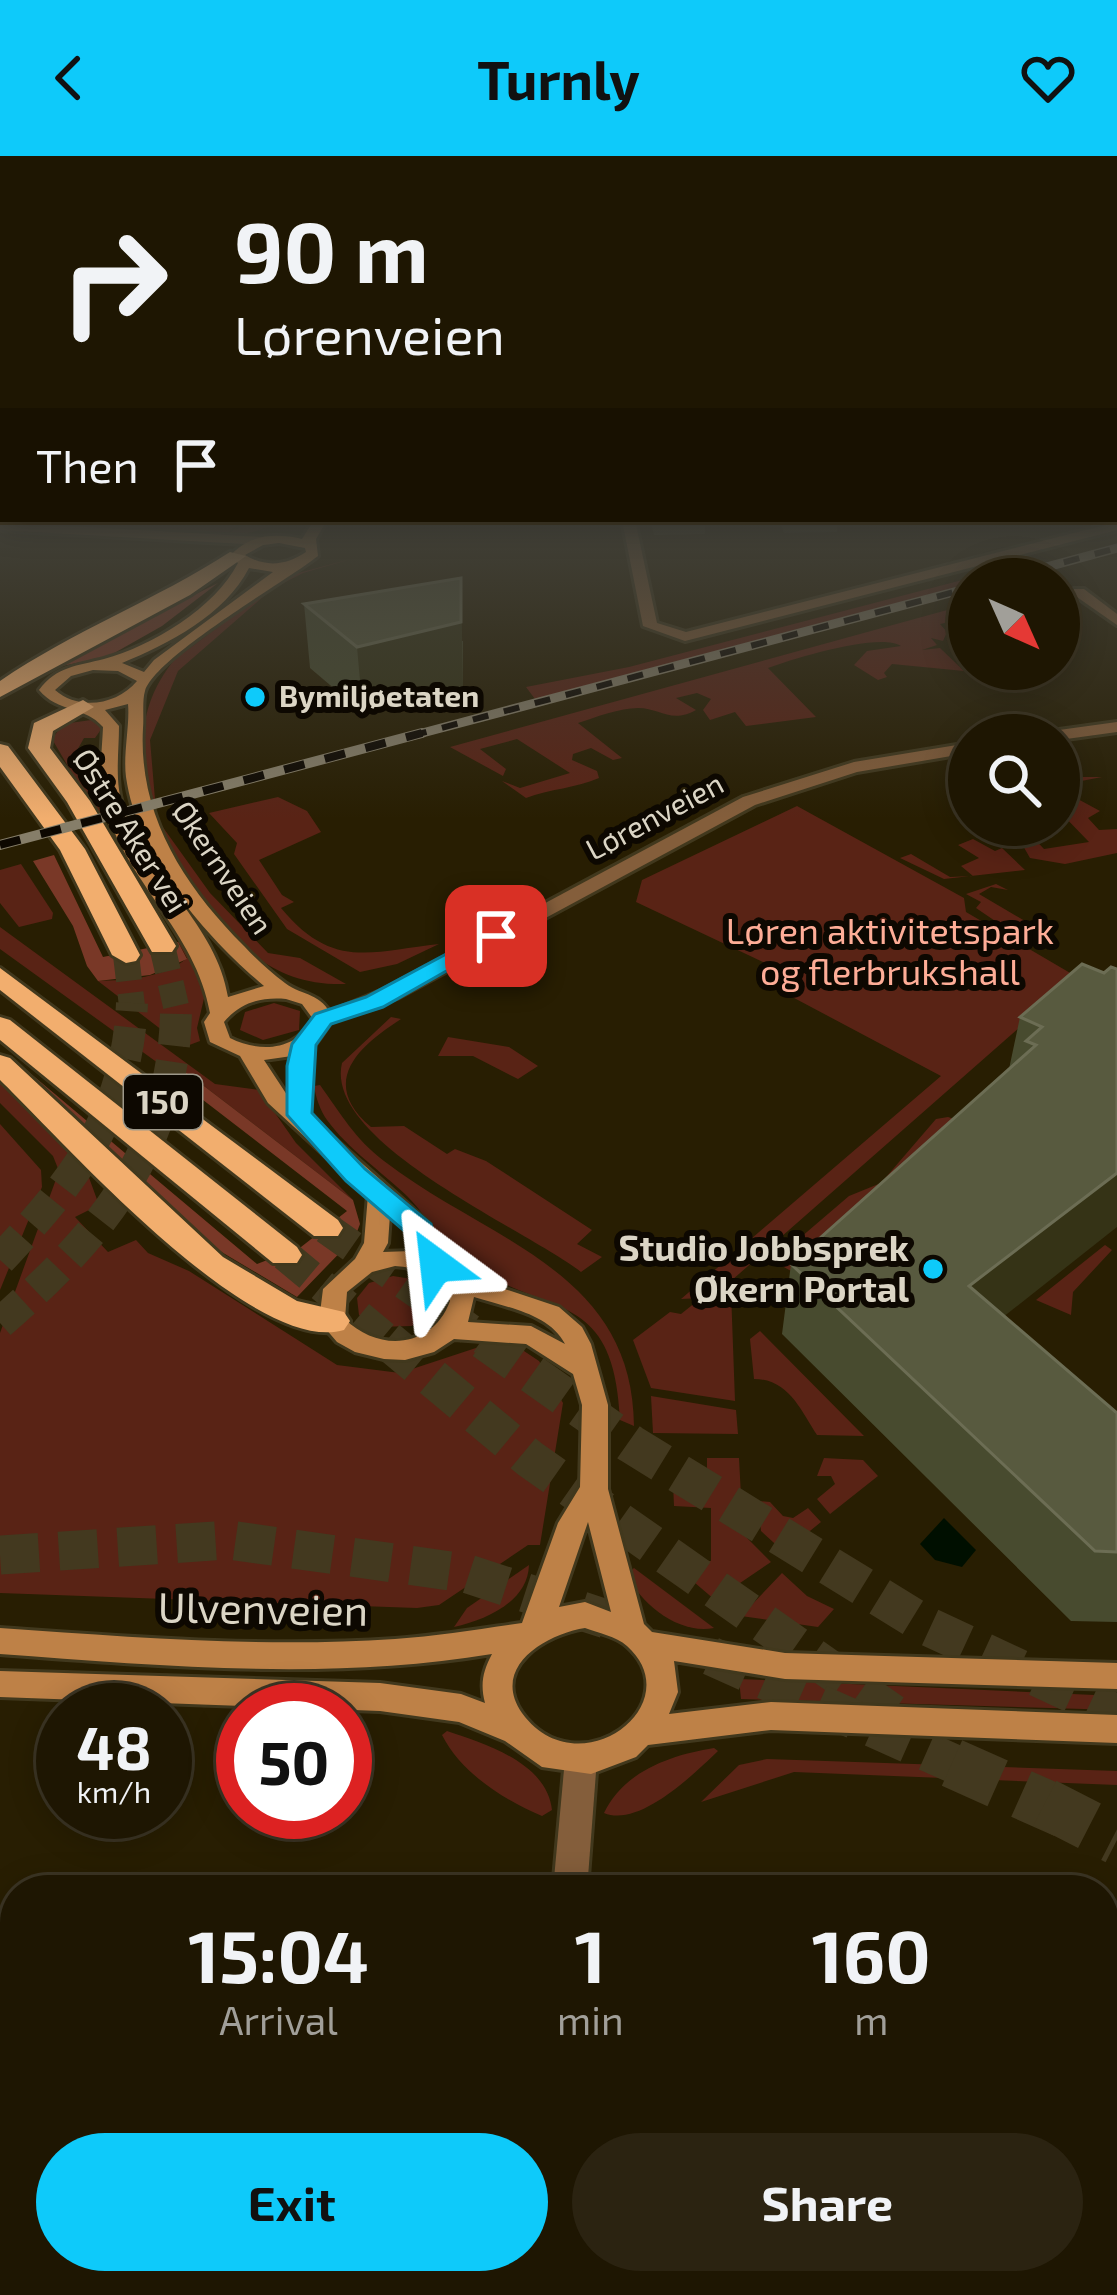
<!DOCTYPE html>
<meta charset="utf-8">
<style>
body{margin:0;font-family:"Exo 2",sans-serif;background:#2b2311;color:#f1f3f6;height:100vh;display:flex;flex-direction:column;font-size:45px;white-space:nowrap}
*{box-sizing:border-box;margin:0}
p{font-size:39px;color:#a19f99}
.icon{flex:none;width:66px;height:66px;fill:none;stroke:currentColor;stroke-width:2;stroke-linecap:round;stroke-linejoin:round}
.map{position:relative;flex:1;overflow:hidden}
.details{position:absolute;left:0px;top:1719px;width:1119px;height:420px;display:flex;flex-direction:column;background:#1e1602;border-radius:48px 48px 0 0;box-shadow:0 6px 30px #0003,0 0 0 3px #3c3524}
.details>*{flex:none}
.top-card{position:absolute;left:0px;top:0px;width:1119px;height:366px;box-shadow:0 6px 30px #0003,0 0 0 3px #3c3524;background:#1e1602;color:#f1f3f6;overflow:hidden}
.needle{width:78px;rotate:135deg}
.fabs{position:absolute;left:948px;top:402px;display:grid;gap:24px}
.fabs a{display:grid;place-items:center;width:132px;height:132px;border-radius:50%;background:#1e1602;box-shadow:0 6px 30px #0003,0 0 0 3px #3c3524;font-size:60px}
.speed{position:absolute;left:36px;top:1527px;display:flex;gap:24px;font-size:60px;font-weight:700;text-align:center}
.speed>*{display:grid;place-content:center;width:156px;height:156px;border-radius:50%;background:#1e1602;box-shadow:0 6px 30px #0003,0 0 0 3px #3c3524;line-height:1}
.speed small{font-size:30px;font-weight:400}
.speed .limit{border:18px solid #d22;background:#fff;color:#111}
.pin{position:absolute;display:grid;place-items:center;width:102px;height:102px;color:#fff;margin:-51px;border-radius:24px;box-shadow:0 6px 18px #0006}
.me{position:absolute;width:132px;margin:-66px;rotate:330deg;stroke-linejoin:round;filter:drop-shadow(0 0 9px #0008)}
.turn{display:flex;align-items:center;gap:42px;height:252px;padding:0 36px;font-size:54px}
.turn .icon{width:156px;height:156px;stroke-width:2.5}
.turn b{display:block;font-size:84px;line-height:102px}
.then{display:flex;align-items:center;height:114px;padding:0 36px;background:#0003;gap:24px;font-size:45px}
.eta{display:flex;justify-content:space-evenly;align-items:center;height:204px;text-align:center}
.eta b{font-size:72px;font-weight:700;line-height:84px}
.action{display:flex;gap:24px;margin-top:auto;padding:24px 36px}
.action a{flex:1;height:138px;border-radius:72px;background:#0ecafa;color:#111;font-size:48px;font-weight:700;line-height:138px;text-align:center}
.action a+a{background:#2b2311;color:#f1f3f6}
header{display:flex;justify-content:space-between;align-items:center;height:156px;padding:0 36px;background:#0ecafa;color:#111;font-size:54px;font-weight:700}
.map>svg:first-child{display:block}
.green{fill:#592315}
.forest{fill:#793827}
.water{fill:#000f00}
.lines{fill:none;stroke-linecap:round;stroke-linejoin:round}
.trunk-tunnel-far3{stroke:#43391f;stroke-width:26;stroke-dasharray:26 12;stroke-linecap:butt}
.trunk-tunnel-far2{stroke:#43391f;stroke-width:32;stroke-dasharray:32 16;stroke-linecap:butt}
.trunk-tunnel-far1{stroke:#43391f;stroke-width:39;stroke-dasharray:39 20;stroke-linecap:butt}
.trunk-tunnel{stroke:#43391f;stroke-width:50;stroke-dasharray:50 26;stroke-linecap:butt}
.pedestrian-casing{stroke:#41381d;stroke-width:6}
.minor-casing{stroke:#41381d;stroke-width:6}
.tertiary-casing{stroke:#41381d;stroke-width:6}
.secondary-casing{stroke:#41381d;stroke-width:6}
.trunk-casing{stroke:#41381d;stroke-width:6}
.pedestrian{fill:#845e3b;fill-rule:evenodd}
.minor{fill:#845e3b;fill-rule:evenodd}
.tertiary{fill:#845e3b;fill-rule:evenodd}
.secondary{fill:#be8147;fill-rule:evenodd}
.trunk{fill:#f2ae6e;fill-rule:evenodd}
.rail-far1-casing{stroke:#867e69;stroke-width:9}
.rail-casing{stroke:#867e69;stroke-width:10}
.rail-far1{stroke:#0d0801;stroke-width:6;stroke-dasharray:16;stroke-linecap:butt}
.rail{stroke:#0d0801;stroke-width:8;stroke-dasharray:21;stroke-linecap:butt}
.wall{fill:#484b2f}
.shaded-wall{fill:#353316}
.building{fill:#585a3f;stroke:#6c6d54;stroke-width:3}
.route{fill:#0ecafa;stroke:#0983a2;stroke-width:3}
.poi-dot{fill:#0ecafa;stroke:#0d0801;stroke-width:4.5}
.labels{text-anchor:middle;stroke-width:12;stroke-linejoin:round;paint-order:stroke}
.far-poi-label{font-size:30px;font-weight:bold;fill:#dbd5c5;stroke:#0d0801;text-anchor:start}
.far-street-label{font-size:30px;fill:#dbd5c5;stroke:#0d0801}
.shield{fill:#0d0801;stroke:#9d988a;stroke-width:3}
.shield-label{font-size:33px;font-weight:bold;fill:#dbd5c5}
.park-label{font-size:36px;fill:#fead97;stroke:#0d0801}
.poi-label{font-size:36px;font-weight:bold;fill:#dbd5c5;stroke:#0d0801;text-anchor:end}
.near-street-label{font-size:42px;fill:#dbd5c5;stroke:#0d0801}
</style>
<header><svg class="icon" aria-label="back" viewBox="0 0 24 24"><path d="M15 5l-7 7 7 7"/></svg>Turnly<svg class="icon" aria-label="heart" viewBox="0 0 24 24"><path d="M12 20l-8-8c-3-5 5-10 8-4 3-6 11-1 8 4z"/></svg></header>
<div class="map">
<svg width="1117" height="2139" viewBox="0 0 1117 2139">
<rect width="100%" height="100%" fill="#281e02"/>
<g class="green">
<path d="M220 364H242L228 377 255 364H280C238 396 123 370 67 368L216 369Z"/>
<path d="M351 403 303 417 272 433 178 515 150 584 155 643 148 645C137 592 140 545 175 503L287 420Z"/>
<path d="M1031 406 1036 410 969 423V428L535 543 526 531 629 511Z"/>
<path d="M969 448V462L940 468 947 476 943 485 931 482 937 489 922 494 940 492 964 515 892 508 884 517 887 521 878 524 854 509 867 495 901 490C880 476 795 502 768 512L816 561 746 570 735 556 710 564 703 554 711 543 697 537 676 542 696 554C671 568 660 552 638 552 620 552 596 561 578 567L622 602 613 604 591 592 573 598 572 604 597 615 599 622C577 632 549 633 526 642L502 625 520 632 570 617 517 583 480 593 506 613 503 620 450 591Z"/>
<path d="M91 564 102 572 95 582H84L71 605 102 657 96 658 52 583 63 568Z"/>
<path d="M1065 607 1073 621H1102L1071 627 1076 642 1100 655 1088 662 1099 674 1117 673V697L1065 708 1030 702 1022 688 1007 680 1027 675 1044 693 1089 686 1059 655V622L1065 621 1059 608Z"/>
<path d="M278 641 307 655 321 676 259 704 282 739 294 746 281 752C333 815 372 795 439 788L397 808 360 816 287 773 234 698 237 687 209 657Z"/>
<path d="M797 650 964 742 966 756 1077 821 723 1132 731 1135 735 1245 651 1232 633 1184 670 1156 681 1158 701 1142 681 1143 941 920 764 826 780 814 636 746 642 724Z"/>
<path d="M162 670 210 737 268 797 300 802 346 828C247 831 210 752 162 678Z"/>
<path d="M973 683 995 695 1002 692 1025 714 944 723 900 702 911 698 950 721 973 720 961 710 979 702 958 689Z"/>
<path d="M21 708 53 757 52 763 19 771 0 747V714Z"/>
<path d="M996 728 1008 734 991 731 979 738 1042 775 1023 784 976 752 981 746 966 738Z"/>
<path d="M0 771 215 928 259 934 296 987 353 1044 183 914 169 915 0 793Z"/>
<path d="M184 784 206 834 197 872 200 885 184 891 98 825C127 824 165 822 187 802L178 786Z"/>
<path d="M274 847 300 855 299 874 263 884 240 874 245 856Z"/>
<path d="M391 861 401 863C359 890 318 926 371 971L404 970 447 998 455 993 486 1005 592 1074 577 1088 602 1101 581 1116C525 1073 323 986 342 907Z"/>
<path d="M448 881 509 891 538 910 518 923 473 900H438Z"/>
<path d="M0 924 87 1016 99 1049 75 1061 108 1096 136 1084 148 1097 189 1115 337 1209 400 1217 485 1189 518 1191 539 1205 563 1247 540 1389H528L439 1449 417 1452 0 1437V1177L59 1015 53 1000 0 947Z"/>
<path d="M320 929C341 958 355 983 384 1005 487 1085 633 1114 634 1270L620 1264C614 1131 548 1163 468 1107 442 1089 429 1062 407 1040 381 1015 348 993 327 964 320 954 316 942 314 930Z"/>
<path d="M948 961 954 963 791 1115 773 1105 849 1040 881 1027 936 963Z"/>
<path d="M0 968 41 1014 42 1031 0 1134Z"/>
<path d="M1105 1089 1112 1094 1073 1136 1071 1159 1036 1144Z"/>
<path d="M393 1120 418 1124 433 1147 412 1170 376 1171 359 1159 357 1142 369 1127Z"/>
<path d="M760 1175 864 1280 817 1279C801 1255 789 1223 754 1223L750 1183Z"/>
<path d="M651 1240 736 1254 738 1278 653 1277Z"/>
<path d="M707 1302H739L743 1378 771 1406 715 1444 674 1409V1404L711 1405V1352L674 1350 673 1327H707Z"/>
<path d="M824 1302 863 1304 878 1320 830 1358 817 1343 835 1328 831 1320H817Z"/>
<path d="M758 1345 770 1346 783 1360 793 1362 808 1352 821 1366 784 1396 761 1375Z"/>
<path d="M529 1409C528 1445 487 1464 454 1471L467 1452Z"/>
<path d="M634 1412 714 1472C680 1479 641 1449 627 1418Z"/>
<path d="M782 1417 807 1440 834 1453 818 1471 741 1460Z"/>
<path d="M739 1523 1117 1540V1554L741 1543Z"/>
<path d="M447 1575C486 1588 547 1607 552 1654L542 1660C504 1644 461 1617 442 1579Z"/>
<path d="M714 1592 718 1595C694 1618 639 1672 604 1657 624 1615 671 1599 714 1592Z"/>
<path d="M767 1603 1117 1615V1629L794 1616 701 1646 739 1609Z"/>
</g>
<g class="forest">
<path d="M218 427 162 470 109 500 44 514Z"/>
<path d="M54 699 103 801 178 786 187 803 150 819 98 825 87 810 73 770 33 705Z"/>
<path d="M24 912 257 1108 301 1091 347 1055 168 917 183 914 353 1044 360 1068 355 1081 297 1141 193 1079 26 922Z"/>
</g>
<path class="water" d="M944 1362 976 1394 962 1411 935 1404 920 1388Z"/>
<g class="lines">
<g class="trunk-tunnel-far3">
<path d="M162 790 176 850"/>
<path d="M126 799 132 850"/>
</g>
<g class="trunk-tunnel-far2">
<path d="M326 1072 489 1187"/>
<path d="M285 1099 391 1187"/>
<path d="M0 1104C74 1024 127 960 132 847"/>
<path d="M0 1167C103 1077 177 989 176 847"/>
</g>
<g class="trunk-tunnel-far1">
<path d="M387 1184 530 1303 916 1574"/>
<path d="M484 1184 631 1288 927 1470 1117 1558"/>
<path d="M0 1399 229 1384 465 1417 606 1463"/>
<path d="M711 1500 959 1610"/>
</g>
<g class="trunk-tunnel">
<path d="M952 1607 1064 1657"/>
<path d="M1045 1647 1117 1684"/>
</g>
<defs>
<path id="pedestrian" d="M1074 433H1084L1117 458V469L1074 439Z"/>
<g id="minor">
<path d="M622 364H635L657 467 686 476 1117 366V374L685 485 643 470Z"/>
<path d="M581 1589 592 1593 597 1603 587 1734H553L565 1603 570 1593Z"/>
<path d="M488 2124H528L527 2139H487Z"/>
</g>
<g id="tertiary">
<path d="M0 366 260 381 267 385 260 389 0 374Z"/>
<path d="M1117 566V576L1059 584V579H1051L1059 574Z"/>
<path d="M969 587V597L857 616 755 649 397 842 323 869 313 863 383 834 743 641 854 606Z"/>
</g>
<path id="secondary" d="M314 364H327L316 383 318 400C285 426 156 500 145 535 142 544 144 561 143 572 138 659 184 730 244 790 256 803 270 816 285 827 304 841 322 836 333 863L314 890 309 960 430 1068 438 1101 463 1119 559 1151 582 1171 591 1188 608 1249V1333L644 1468 652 1476 785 1497 1117 1507V1533L785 1523 674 1505 678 1536 669 1558 771 1546 1117 1559V1587L771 1574 648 1589 636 1601 591 1618 542 1611 505 1585 459 1566 380 1555 0 1541V1515L380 1527 461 1538 485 1547C480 1528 483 1515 492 1498 330 1525 163 1510 0 1498V1472C131 1481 263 1492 395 1483 438 1480 480 1473 522 1467L558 1367 580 1331 582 1249 573 1218 526 1188 454 1183 434 1196 405 1204 384 1203 355 1196 337 1186 319 1165 323 1133 355 1103 364 1087 368 1039 268 947 240 900 210 886 204 866 210 857C196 775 124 725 104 646 98 622 102 596 103 571 85 550 58 557 39 534 57 510 77 510 104 503 152 490 215 452 238 407L230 400C250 378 275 377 302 383ZM279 387 305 392 306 396C287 409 266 412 245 399L263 389ZM249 412 273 416 154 504 144 516 122 507C168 488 225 459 249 412ZM93 514 118 515 137 525C117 549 79 555 55 534L71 520ZM128 548C130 568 123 598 126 621 138 703 204 779 264 830L228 841C217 770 148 720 124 654 114 627 119 598 119 570L105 554ZM286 843 302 848 313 863C296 895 260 897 230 882L224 866C241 846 261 841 286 843ZM292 900 289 942 264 904ZM390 1059 409 1077 412 1095 383 1096 388 1087ZM395 1110C421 1112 442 1118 450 1145 433 1192 379 1197 345 1163L347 1136 372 1116ZM474 1141C505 1151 549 1157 565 1188L531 1170 468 1166ZM588 1366 611 1456 585 1446 559 1451ZM585 1472C598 1477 616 1480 627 1490 692 1548 578 1634 522 1557 490 1511 546 1478 585 1472Z"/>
<g id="trunk">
<path d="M230 396 246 400 190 439 0 541V525C73 475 156 444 230 396Z"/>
<path d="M83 544 94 551 53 575 50 592 90 645 176 790 172 796H152L67 646 28 592 34 567Z"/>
<path d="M0 588 8 590 85 693 140 799 136 805 126 807 112 799 60 694 0 611Z"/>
<path d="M0 812 338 1064 343 1072 338 1080H314L0 834Z"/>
<path d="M0 861 10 864 297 1091 302 1099 297 1107H273L0 884Z"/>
<path d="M0 899 10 902 223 1101 297 1145 344 1156 350 1165 344 1174C253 1201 64 986 0 924Z"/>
</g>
</defs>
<use href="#pedestrian" class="pedestrian-casing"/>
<use href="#minor" class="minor-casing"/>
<use href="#tertiary" class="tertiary-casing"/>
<use href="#secondary" class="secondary-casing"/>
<use href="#trunk" class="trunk-casing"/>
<use href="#pedestrian" class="pedestrian"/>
<use href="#minor" class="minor"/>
<use href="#tertiary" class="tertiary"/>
<use href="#secondary" class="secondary"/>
<use href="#trunk" class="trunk"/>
<defs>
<g id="rail-far1">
<path d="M1002 423 1117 392"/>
<path d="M411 580 969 432"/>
</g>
<path id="rail" d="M0 689 422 577"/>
</defs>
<use href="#rail-far1" class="rail-far1-casing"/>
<use href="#rail" class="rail-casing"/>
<use href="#rail-far1" class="rail-far1"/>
<use href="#rail" class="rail"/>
</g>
<g class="wall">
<path d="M650 364H705V378L654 379Z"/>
<path d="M779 364H838L837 376 784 377Z"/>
<path d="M304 448 463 485V531L363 557 310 512Z"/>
<path d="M1082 808 1004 1160 1117 1257V1466L1071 1465 782 1178 791 1108 1009 913 1020 861Z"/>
</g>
<g class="shaded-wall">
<path d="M461 422 463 531 363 557 357 491Z"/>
<path d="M1117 1017V1071L954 1200 969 1130Z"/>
</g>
<g class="building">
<path d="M461 422V466L357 491 304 448Z"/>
<path d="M1082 808 1104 817 1111 811 1117 813V1017L969 1130 1117 1257V1396L1095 1395 791 1108 1036 889 1026 885 1042 871 1020 861Z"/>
<path d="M390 1730 457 1734H390Z"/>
</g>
<linearGradient id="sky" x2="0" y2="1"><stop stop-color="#161001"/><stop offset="0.55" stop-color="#424139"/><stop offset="1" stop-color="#424139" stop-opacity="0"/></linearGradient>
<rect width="1117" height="663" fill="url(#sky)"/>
<path class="route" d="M489 775 508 780 383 851 331 868 316 889 312 957 365 1013 431 1068 439 1100 450 1109 436 1118 416 1112 408 1078 346 1025 287 959V910L292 888 315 858 366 841Z"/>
<g class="poi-dot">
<circle cx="255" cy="541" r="12"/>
<circle cx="933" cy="1113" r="12"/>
</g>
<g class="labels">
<g class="far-poi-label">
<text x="279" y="551">Bymiljøetaten</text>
</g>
<g class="far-street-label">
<text transform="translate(655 661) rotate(-28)" y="10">Lørenveien</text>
<text transform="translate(130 675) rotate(58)" y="10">Østre Aker vei</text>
<text transform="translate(222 712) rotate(56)" y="10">Økernveien</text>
</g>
<rect class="shield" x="124" y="919" width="78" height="54" rx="9"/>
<g class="shield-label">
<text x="163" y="958">150</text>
</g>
<g class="park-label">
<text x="890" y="788">Løren aktivitetspark<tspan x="890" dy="41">og flerbrukshall</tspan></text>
</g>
<g class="poi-label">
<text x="909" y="1105">Studio Jobbsprek<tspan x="909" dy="41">Økern Portal</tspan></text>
</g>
<g class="near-street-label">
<text transform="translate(263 1453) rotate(1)" y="15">Ulvenveien</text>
</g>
</g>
</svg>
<div class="fabs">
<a><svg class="needle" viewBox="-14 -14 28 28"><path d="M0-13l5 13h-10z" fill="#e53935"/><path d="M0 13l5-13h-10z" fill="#a19f99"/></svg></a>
<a><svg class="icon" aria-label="search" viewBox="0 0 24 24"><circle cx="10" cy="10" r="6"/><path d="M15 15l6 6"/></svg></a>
</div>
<div class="speed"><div>48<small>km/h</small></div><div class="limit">50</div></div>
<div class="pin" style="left:496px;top:780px;background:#d93025"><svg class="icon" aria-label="arrive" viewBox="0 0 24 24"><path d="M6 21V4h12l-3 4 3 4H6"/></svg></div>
<svg class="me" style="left:436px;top:1109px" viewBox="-20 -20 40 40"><path d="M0-17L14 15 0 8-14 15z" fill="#0ecafa" stroke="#fff" stroke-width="4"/></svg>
<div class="top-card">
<div class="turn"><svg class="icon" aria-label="right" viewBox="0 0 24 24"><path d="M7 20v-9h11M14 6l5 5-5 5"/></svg><div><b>90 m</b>Lørenveien</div></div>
<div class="then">Then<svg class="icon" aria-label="arrive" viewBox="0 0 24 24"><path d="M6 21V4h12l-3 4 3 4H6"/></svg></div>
</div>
<section class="details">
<div class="eta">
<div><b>15:04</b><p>Arrival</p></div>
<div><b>1</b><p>min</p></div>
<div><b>160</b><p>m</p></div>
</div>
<div class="action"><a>Exit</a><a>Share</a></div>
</section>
</div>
